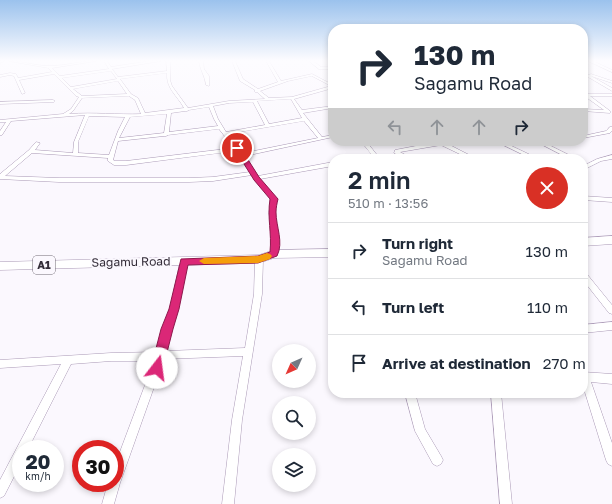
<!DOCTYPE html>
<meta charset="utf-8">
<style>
body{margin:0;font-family:"Golos Text",sans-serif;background:#f2f2f3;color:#1f2937;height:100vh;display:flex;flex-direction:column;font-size:15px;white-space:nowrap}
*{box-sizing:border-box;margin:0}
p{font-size:13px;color:#747a83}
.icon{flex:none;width:22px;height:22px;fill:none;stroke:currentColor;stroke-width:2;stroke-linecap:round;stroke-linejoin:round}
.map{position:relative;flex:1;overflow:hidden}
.panel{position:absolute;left:328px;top:154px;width:260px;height:244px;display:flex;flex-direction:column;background:#fff;border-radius:16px;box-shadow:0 2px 6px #0003}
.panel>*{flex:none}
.guide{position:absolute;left:328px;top:24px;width:260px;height:122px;border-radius:16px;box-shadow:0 2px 6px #0003;background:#fff;color:#1f2937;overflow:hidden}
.needle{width:26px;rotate:225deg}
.fabs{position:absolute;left:272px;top:344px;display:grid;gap:8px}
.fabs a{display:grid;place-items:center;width:44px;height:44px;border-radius:50%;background:#fff;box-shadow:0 2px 6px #0003;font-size:20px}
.speed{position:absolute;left:12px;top:440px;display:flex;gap:8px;font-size:20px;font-weight:700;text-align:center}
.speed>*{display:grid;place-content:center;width:52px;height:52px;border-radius:50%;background:#fff;box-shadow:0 2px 6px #0003;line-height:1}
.speed small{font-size:10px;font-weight:400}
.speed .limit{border:6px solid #d22;background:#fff;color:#111}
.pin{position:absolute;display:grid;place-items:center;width:34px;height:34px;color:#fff;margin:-17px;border:2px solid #fff;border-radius:50%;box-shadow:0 1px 4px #0007}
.me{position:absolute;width:44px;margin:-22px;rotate:15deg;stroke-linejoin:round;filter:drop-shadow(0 0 3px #0008)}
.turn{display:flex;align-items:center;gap:14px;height:84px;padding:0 20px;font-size:18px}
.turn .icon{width:52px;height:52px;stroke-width:2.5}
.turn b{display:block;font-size:28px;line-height:34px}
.lanes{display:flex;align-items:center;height:38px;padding:0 20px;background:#0003;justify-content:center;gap:20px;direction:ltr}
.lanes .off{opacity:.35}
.round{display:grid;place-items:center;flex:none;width:42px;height:42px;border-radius:21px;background:#f2f2f3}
.overview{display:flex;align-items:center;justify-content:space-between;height:68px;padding:0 20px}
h1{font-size:24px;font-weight:600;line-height:30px}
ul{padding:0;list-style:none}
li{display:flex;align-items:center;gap:12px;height:56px;padding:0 20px;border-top:1px solid #e0e1e3}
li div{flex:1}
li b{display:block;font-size:15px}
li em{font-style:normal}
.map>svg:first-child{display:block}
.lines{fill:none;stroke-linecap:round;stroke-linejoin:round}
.minor-casing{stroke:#aa99b6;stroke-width:1}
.highway-casing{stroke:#aa99b6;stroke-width:1}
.minor{fill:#fff;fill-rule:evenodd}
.highway{fill:#fff;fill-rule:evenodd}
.route{fill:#db2777;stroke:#8e194d}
.slow{fill:#f59e0b}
.labels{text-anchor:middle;stroke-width:4;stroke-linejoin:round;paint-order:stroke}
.shield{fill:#fbf8fe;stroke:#6f6973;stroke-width:1}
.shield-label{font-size:11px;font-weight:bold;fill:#332c38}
.street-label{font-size:12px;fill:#332c38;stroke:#fbf8fe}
</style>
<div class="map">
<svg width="612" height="504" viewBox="0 0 612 504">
<rect width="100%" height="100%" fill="#fbf8fe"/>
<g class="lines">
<defs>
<g id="minor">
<path d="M0 61H4L0 63Z"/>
<path d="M9 61C22 61 36 66 49 66 65 66 80 61 96 61L52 68 60 76 109 69 104 61H107L111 67 150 61H161L112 69 118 77 167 71 166 61H170V80L172 86 188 108 229 101 265 99 257 92H255V90L240 81 232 61H235L243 79 258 89 278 82 266 61H269L281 81 312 74 333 85V88L294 99 302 110 333 106V108L303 113 322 137 333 135V137L245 156 258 176 333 162V166L260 179 277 199 275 213 279 239 278 254 274 257 270 254 273 239 269 213 271 199 254 179 252 175 213 181 189 182H59L0 179V174L29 150 36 142 40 143 35 150 73 153 74 142 85 115 11 121 2 135H0V131L6 122H0V120L63 114 71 109 79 97 76 96 54 74 19 80 25 93 22 94 14 76 10 75 0 77V75L10 73 16 74 18 78 52 72 48 68ZM111 71 117 79 71 87 62 78ZM167 73C166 89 177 95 184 108L145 113 138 98 131 94 120 79ZM312 76 331 86 292 97 269 98 260 91 288 81ZM118 81 127 94 82 96 73 89ZM129 96 135 100 141 114C118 115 94 112 69 114L73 111 82 98ZM291 99 302 118 269 124 257 101ZM253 102 265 125 226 132 218 119 213 106 229 103ZM209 107 214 119 218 126 169 132 171 113 185 111H187L189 110ZM167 114 164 133 119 138 130 117ZM89 116 125 117 118 131 109 155 78 153V142ZM304 121 318 138 244 153 228 134ZM219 129 234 148 126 161H115L113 160 118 141 164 136H166L168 135ZM236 151 250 172 213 177 189 178H59L5 176 32 153 108 158V161L114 165H126Z"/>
<path d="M199 61H203L204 69 209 76V86L206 85C205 76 200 70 199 61Z"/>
<path d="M309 61H313L321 67H333V69H319Z"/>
<path d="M583 61H585L583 63Z"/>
<path d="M588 61H593L612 70V72Z"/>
<path d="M583 72 589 75 591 74 612 81V83L591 76 612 88V91L583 74Z"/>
<path d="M583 92 587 94H612V96H590L610 111V113L583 111V109L604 110 583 95Z"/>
<path d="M53 100 55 101 54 102 0 104V102Z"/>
<path d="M610 127H612V131L610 133 583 138V136L606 131Z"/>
<path d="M361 141H366L377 155 376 156 364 159H355L371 154Z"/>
<path d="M436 141H442L477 159H470L441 145 400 152 413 159H406L394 153 395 150 437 142Z"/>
<path d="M495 141H501L539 159H532Z"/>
<path d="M535 141H541L577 159H570Z"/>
<path d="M612 155V159L601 161 583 170V166L597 159Z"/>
<path d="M583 196 612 198V202L583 200Z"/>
<path d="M259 256 263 259 262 294 242 420 234 504H222L232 420 243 356 164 359 120 483 114 504H102L108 483H115V465L154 361H111L71 364 28 449H21V463L4 496 0 498V480L61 364 0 368V360L111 353 157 352 170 309 180 262 181 260H187L188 262 178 309 166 351 245 348 254 294 255 259Z"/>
<path d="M583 272 586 273 612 305V314L609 313 583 280Z"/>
<path d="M612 322V330L583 333V325Z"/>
<path d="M583 372 612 374V384L591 382 612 443V466L608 464 606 460 583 386Z"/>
<path d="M405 393H415L425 429 441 456 443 460 441 464 437 466 433 464 415 431Z"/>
<path d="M491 393H501L512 504H500Z"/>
</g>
<g id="highway">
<path d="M612 236V244L583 246V238Z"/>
<path d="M333 249V257L274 258 259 263 0 270V262L259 255 274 250Z"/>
</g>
</defs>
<use href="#minor" class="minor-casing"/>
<use href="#highway" class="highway-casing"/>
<use href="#minor" class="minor"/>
<use href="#highway" class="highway"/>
</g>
<linearGradient id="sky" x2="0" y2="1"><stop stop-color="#9bc2ed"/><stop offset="0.46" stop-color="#fdfcff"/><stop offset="1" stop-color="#fdfcff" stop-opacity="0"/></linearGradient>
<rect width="612" height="132" fill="url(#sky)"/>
<path class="route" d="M235 147H240L259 177 278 199C277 203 276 208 276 212 276 227 284 242 277 256L258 263 188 265 179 309 173 329 163 368 161 372 157 373 153 372 151 368 161 329 169 309 181 259 258 256 270 252C272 233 267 218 270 199L254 180 234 148Z"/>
<path class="slow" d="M267 253 270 254 272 256 270 259 258 263 204 264 199 261 204 258 258 256Z"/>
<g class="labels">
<rect class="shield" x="33" y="256" width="22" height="18" rx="3"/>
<g class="shield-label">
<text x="44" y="269">A1</text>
</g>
<g class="street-label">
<text transform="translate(131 262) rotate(-1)" y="4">Sagamu Road</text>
</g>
</g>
</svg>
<div class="fabs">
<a><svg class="needle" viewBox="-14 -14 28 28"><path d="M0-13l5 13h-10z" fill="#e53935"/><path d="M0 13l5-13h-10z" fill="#747a83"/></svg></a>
<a><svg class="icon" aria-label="search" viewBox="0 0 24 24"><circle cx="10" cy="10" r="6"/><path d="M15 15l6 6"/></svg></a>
<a><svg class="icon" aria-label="layers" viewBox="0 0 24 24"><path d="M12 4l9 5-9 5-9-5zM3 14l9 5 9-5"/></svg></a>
</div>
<div class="speed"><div>20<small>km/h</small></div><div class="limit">30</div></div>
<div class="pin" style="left:237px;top:148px;background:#d93025"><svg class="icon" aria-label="arrive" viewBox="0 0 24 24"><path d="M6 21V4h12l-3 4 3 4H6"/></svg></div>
<svg class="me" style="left:157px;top:368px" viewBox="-20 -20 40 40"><circle r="19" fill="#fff"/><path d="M0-13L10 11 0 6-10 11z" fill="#db2777"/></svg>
<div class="guide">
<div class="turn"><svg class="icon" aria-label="right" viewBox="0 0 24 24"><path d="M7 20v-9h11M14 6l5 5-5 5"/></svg><div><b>130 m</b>Sagamu Road</div></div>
<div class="lanes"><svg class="icon off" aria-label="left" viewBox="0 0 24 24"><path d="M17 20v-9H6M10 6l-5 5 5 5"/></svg><svg class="icon off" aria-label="ahead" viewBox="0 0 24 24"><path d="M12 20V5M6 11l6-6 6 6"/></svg><svg class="icon off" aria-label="ahead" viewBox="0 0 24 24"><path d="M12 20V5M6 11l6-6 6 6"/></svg><svg class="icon" aria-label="right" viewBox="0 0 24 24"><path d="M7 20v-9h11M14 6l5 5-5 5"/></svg></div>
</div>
<section class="panel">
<div class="overview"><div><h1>2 min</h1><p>510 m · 13:56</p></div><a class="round" style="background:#d93025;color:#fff"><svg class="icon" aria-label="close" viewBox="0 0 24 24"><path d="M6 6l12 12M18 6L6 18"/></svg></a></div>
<ul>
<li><svg class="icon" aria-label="right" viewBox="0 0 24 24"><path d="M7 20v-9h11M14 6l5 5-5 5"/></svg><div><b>Turn right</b><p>Sagamu Road</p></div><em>130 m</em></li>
<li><svg class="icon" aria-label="left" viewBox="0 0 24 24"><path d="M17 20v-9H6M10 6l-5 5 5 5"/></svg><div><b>Turn left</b></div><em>110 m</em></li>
<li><svg class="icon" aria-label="arrive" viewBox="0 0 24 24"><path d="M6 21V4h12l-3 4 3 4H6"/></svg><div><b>Arrive at destination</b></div><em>270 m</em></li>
</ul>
</section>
</div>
